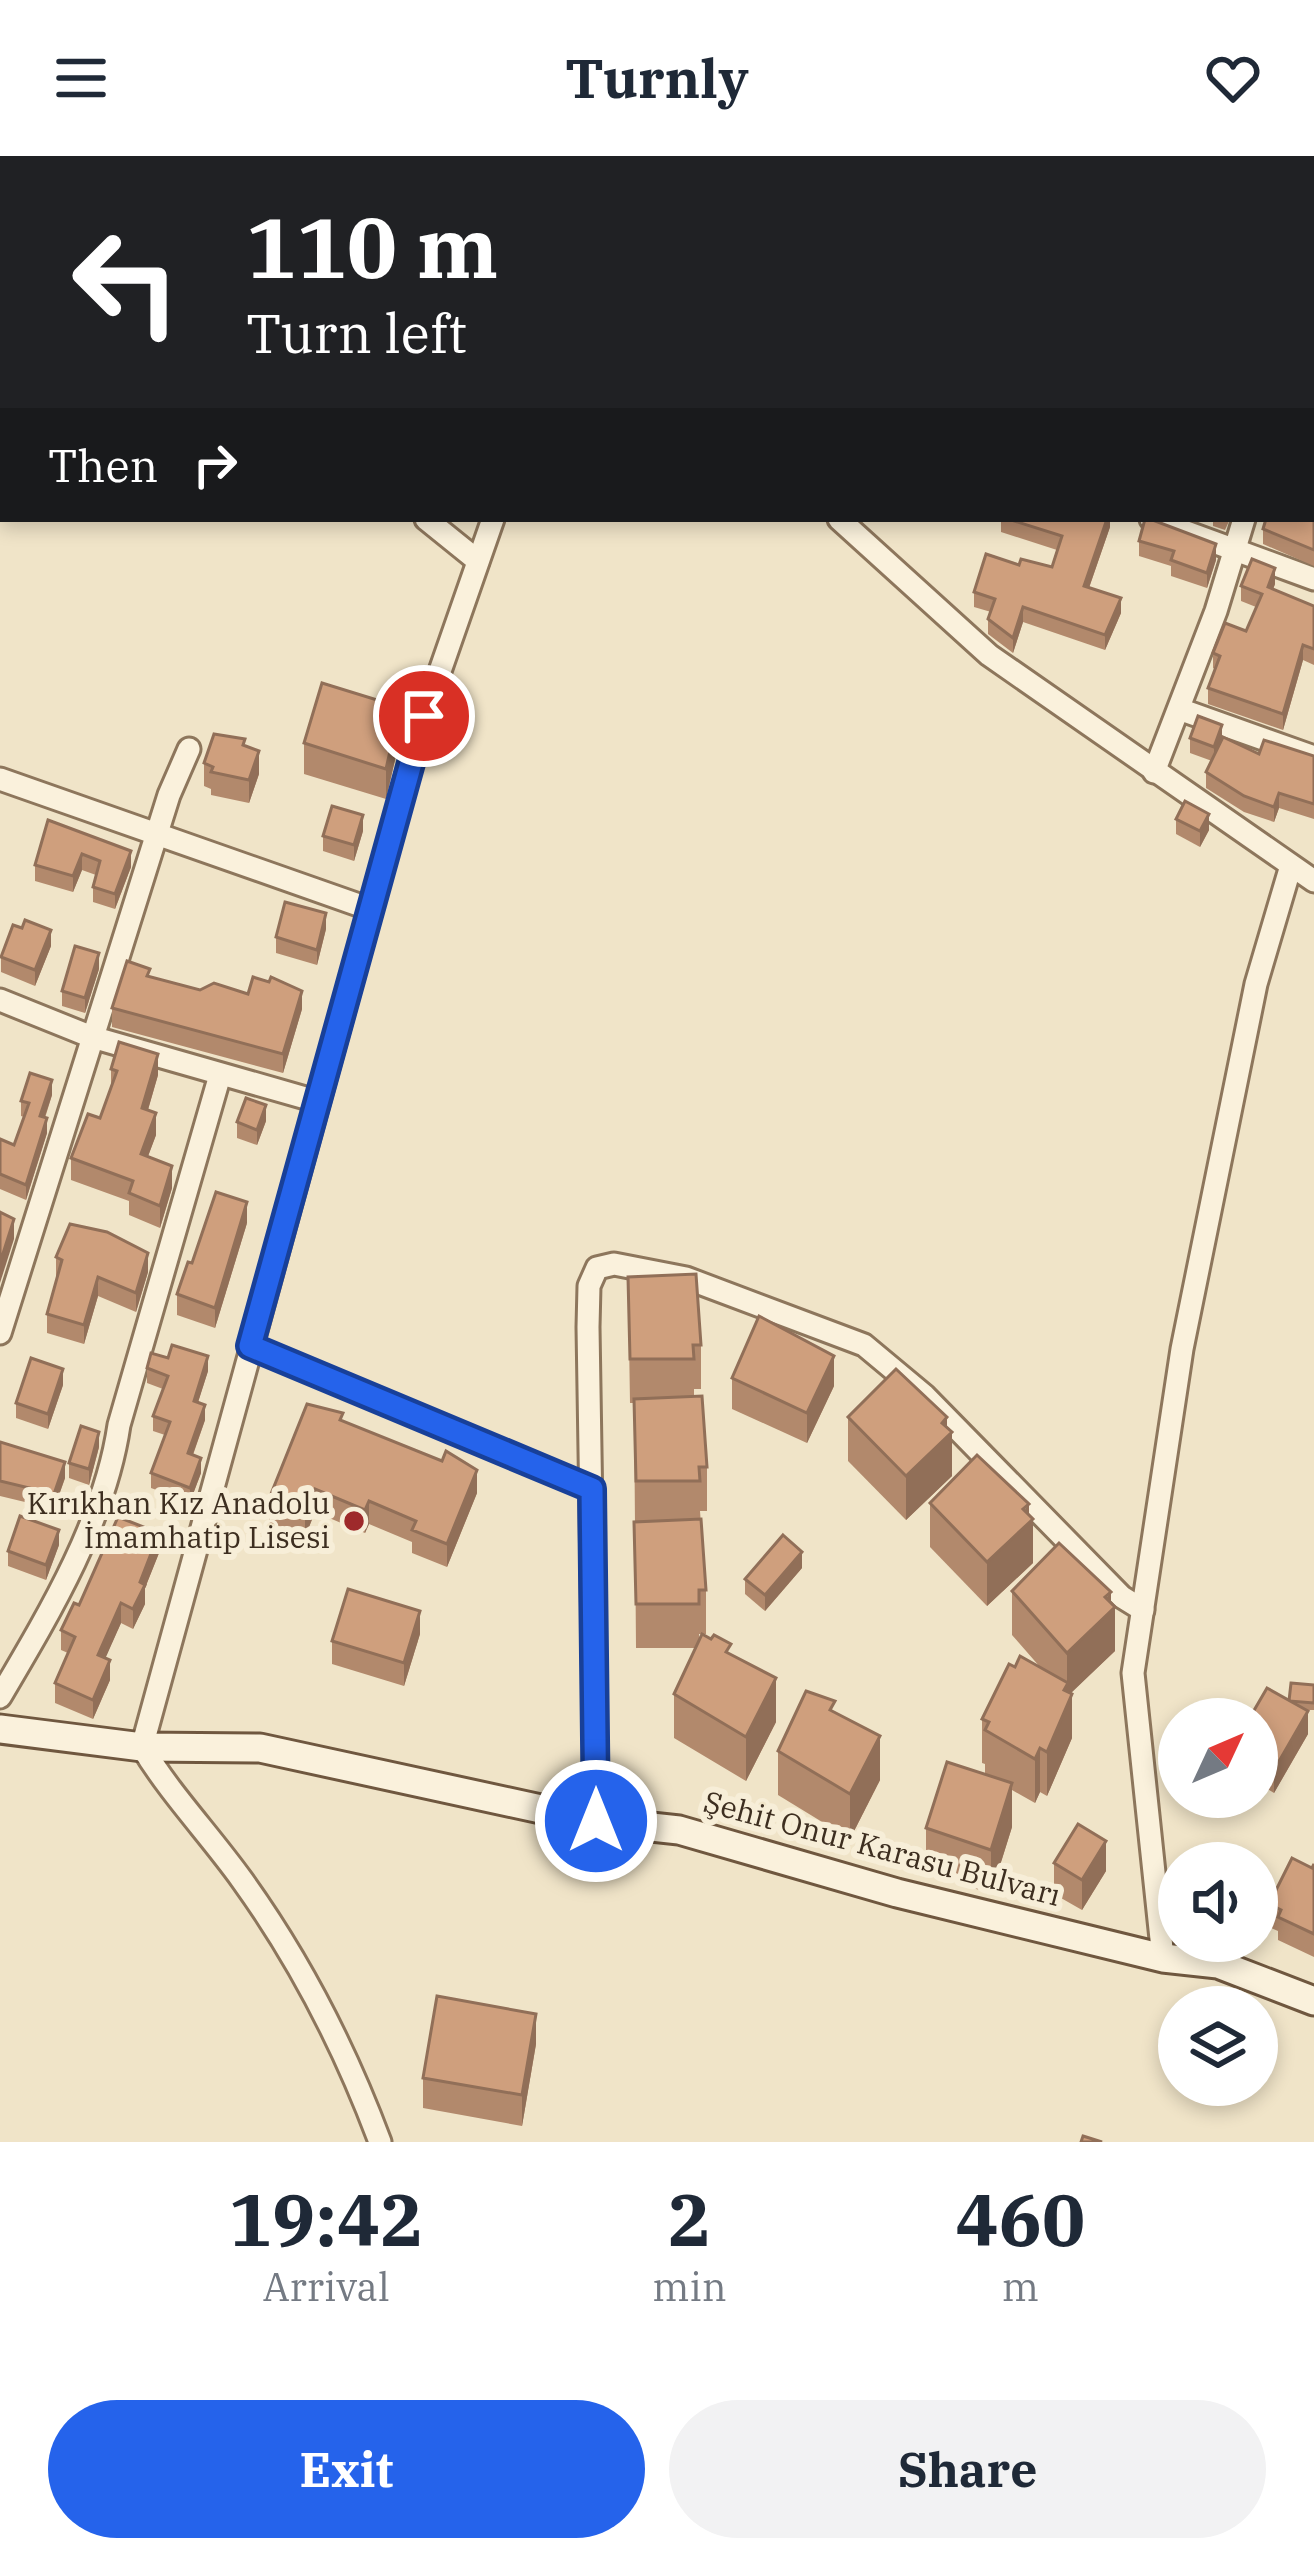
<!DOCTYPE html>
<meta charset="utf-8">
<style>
body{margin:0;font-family:"IBM Plex Serif",serif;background:#f2f2f3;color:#1f2937;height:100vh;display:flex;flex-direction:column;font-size:45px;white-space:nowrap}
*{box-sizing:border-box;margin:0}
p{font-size:39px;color:#747a83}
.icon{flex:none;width:66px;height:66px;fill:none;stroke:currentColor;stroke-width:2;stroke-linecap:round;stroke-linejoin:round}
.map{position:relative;height:1986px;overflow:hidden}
.sheet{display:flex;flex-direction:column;background:#fff;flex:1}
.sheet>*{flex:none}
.guide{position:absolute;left:0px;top:0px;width:1314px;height:366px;box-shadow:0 6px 18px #0003;background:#202124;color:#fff;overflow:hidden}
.needle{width:78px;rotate:46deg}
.fabs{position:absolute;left:1158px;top:1542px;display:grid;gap:24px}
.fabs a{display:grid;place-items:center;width:120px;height:120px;border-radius:50%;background:#fff;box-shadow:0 6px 18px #0003;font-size:60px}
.pin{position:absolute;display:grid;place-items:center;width:102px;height:102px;color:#fff;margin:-51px;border:6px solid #fff;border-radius:50%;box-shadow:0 3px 12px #0007}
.me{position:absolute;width:132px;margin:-66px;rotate:0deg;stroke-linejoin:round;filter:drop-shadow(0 0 9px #0008)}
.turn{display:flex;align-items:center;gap:42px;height:252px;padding:0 48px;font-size:54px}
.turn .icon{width:156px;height:156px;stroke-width:2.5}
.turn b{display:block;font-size:84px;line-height:102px}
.then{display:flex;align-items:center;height:114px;padding:0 48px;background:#0003;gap:24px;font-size:45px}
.eta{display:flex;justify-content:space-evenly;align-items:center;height:204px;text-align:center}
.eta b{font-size:72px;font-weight:700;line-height:84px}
.primary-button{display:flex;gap:24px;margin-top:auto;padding:24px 48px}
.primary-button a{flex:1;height:138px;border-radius:72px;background:#2563eb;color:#fff;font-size:48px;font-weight:700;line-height:138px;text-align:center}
.primary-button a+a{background:#f2f2f3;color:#1f2937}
header{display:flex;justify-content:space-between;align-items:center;height:156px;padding:0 48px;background:#fff;font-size:54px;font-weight:700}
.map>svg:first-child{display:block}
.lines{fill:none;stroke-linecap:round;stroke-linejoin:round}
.street-casing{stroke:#8d765c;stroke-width:27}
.secondary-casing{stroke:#6f573f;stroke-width:33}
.street{stroke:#faf1dc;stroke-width:21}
.secondary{stroke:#faf1dc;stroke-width:27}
.wall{fill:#b2896c}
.shaded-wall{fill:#916f58}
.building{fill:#cf9f7d;stroke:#916f58;stroke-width:3}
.route-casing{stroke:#184099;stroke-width:30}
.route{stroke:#2563eb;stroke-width:21}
.poi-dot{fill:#9e2a2b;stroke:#f7eed8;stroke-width:4.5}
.labels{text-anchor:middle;stroke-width:12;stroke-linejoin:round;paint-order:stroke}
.poi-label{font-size:30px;fill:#3d2e20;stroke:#f7eed8;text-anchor:end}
.street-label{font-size:30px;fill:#3d2e20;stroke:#f7eed8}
</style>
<header><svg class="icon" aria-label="menu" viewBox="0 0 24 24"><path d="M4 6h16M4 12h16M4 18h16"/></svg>Turnly<svg class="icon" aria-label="heart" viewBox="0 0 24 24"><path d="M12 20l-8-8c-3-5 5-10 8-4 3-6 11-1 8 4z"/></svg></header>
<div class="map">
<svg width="1314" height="1986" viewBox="0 0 1314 1986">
<rect width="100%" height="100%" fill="#f0e4c8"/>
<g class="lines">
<defs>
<g id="street">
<path d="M563 0 565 3"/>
<path d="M265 3 266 0"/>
<path d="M1311 137 1314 125"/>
<path d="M426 363 478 405"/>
<path d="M839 363 989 499 1314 725"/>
<path d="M1151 363 1314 423"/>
<path d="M1179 553 1314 601"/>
<path d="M1154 616 1216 455 1244 363"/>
<path d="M0 623 370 753"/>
<path d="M0 844 92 881 316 945"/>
<path d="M0 1177 169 639 189 593"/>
<path d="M250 1190 593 1333"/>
<path d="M0 1541C49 1458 105 1365 119 1269L220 919"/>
<path d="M596 1665 588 1171 589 1130 597 1112 614 1108 686 1122 864 1189 924 1239 1122 1441 1143 1454"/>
<path d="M1163 1802 1133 1517 1182 1193 1256 828 1290 713"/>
<path d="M380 1986C345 1892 301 1806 242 1724 209 1678 171 1639 142 1591L424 561 493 363"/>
</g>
<path id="secondary" d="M0 1573 142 1591 260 1592 596 1665 679 1674 897 1737 1163 1802 1218 1808 1314 1845"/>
</defs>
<use href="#street" class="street-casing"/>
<use href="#secondary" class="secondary-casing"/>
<use href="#street" class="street"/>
<use href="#secondary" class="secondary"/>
</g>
<g class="wall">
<path d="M1314 358V410L1263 388V373Z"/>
<path d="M1001 363H1110V371L1089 432 1121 457 1105 494 1023 466 1013 497 988 478V463L991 456 974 451V436L1019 409 1052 411 1057 394 1001 376Z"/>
<path d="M1213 363H1230L1225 374 1213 370Z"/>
<path d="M1139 385 1216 404 1207 432 1171 420V410L1139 400Z"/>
<path d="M1275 428 1273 433 1314 450V509L1303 504 1283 574 1208 548V532L1215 513 1213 512V497L1246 475 1256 451 1241 445V430Z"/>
<path d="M400 582 386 643 304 618V587Z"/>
<path d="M1190 582 1222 584 1259 598 1314 600V663L1279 652 1274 666 1244 656 1206 632V616L1212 605 1190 597Z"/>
<path d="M245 589 259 618 249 647 211 639V633L204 630V607Z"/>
<path d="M1176 663 1209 674 1200 691 1176 678Z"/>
<path d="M48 664 131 711 115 753 93 746V731L96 719 82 714 73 736 35 725V709Z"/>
<path d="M363 675 354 705 323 695V680Z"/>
<path d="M326 773 317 809 276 797V781Z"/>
<path d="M51 790 35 830 1 816V801Z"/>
<path d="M99 813 85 857 62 850V835Z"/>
<path d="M150 820 200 834 302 853 283 917 112 871V852Z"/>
<path d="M111 913 158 919 148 954 156 979 148 1000 172 1032 160 1072 129 1059V1045L71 1024V1002L100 962 111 930Z"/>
<path d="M52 939 45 962 47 977 26 1044 0 1033V983L14 989 24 961 21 960V945Z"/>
<path d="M266 965 257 989 237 982V966Z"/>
<path d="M247 1067 215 1172 177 1159V1138Z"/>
<path d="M56 1101 148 1116 136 1156 98 1140 84 1188 47 1177V1158L58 1120H56Z"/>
<path d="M628 1121 701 1189V1233H694V1240L707 1311V1355H700L706 1434V1478H699V1484L731 1499 776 1566 746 1625 674 1582V1538L695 1492H636L634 1247H630Z"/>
<path d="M147 1212 208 1215 198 1246 205 1264 193 1299 201 1317 190 1346 151 1332V1317L165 1279 153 1275V1260L163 1233 147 1227Z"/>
<path d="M732 1222 834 1230 807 1287 732 1253Z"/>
<path d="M63 1229 48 1273 16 1262V1247Z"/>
<path d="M848 1261 947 1272 952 1320 906 1364 848 1305Z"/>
<path d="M343 1265 477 1337 447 1411 412 1397V1386L369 1368 365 1377 315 1356 305 1381 269 1366V1343Z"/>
<path d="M0 1286 65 1322 54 1353 0 1340Z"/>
<path d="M99 1291 89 1329 69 1322V1307Z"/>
<path d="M930 1347 1029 1358 1033 1407 987 1450 930 1391Z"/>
<path d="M59 1389 46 1424 8 1410V1395Z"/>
<path d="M159 1397 145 1432V1448L133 1473 121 1467 105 1502 110 1524 93 1563 55 1547V1527L68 1497 61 1494V1474L79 1449Z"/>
<path d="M802 1412 765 1455 745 1438V1423Z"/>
<path d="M1012 1435 1111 1446 1115 1495 1070 1537 1072 1582 1047 1640 1040 1636 1035 1647 1012 1634V1671L991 1738 926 1716V1672L985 1618V1608L982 1607V1563L1015 1511H1040L1012 1479Z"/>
<path d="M420 1478 404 1530 332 1508V1485Z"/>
<path d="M1314 1529V1554H1305L1308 1578 1274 1637 1261 1629 1257 1637V1563Z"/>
<path d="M835 1556 880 1624 850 1683 778 1639V1595Z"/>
<path d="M1054 1707 1106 1715 1082 1754 1054 1738Z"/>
<path d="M1314 1708V1801L1278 1784V1775L1269 1771V1748Z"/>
<path d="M536 1888 522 1970 423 1952V1922Z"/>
</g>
<g class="shaded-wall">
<path d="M1107 363H1110V371L1084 446V430Z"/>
<path d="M1216 388V404L1207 432V417Z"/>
<path d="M1275 412V428L1268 447V431Z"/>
<path d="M1121 442V457L1105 494V479Z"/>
<path d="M1023 451V466L1013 497V482Z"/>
<path d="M1303 489V504L1283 574V558Z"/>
<path d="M400 551V582L386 643V613Z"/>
<path d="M1222 569V584L1214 606V591Z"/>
<path d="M259 595V618L249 647V624Z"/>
<path d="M1279 637V652L1274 666V651Z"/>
<path d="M1209 658V674L1200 691V675Z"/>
<path d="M363 659V675L354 705V689Z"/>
<path d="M131 695V711L115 753V738Z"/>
<path d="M82 698V714L73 736V720Z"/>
<path d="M326 757V773L317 809V794Z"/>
<path d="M51 774V790L35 830V814Z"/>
<path d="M99 797V813L85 857V842Z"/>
<path d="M302 835V853L283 917V898Z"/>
<path d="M158 898V919L142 974V952Z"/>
<path d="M52 924V939L40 975V960Z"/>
<path d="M266 949V965L257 989V974Z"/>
<path d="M156 957V979L141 1019V998Z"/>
<path d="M47 962V977L26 1044V1029Z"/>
<path d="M172 1010V1032L160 1072V1050Z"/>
<path d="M247 1046V1067L215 1172V1152Z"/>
<path d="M14 1063V1083L0 1127V1107Z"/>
<path d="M148 1097V1116L136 1156V1137Z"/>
<path d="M98 1121V1140L84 1188V1169Z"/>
<path d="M208 1200V1215L194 1259V1245Z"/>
<path d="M834 1200V1230L807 1287V1257Z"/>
<path d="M63 1213V1229L48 1273V1258Z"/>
<path d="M205 1249V1264L188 1312V1297Z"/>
<path d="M947 1261V1281L952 1276V1320L906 1364V1320Z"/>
<path d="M99 1276V1291L89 1329V1313Z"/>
<path d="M201 1302V1317L190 1346V1332Z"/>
<path d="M65 1306V1322L54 1353V1338Z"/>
<path d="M477 1314V1337L447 1411V1388Z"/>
<path d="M315 1333V1356L305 1381V1358Z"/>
<path d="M369 1345V1368L365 1377V1354Z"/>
<path d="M1029 1348V1367L1033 1363V1407L987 1450V1406Z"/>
<path d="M59 1374V1389L46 1424V1409Z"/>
<path d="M159 1377V1397L145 1432V1448L133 1473V1453L140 1426Z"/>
<path d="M802 1396V1412L765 1455V1439Z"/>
<path d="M1111 1436V1455L1115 1451V1495L1068 1540 1072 1538V1582L1047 1640V1596L1067 1529V1497Z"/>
<path d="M121 1447V1467L98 1519V1499Z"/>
<path d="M420 1455V1478L404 1530V1507Z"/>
<path d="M110 1504V1524L93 1563V1544Z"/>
<path d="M776 1522V1566L746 1625V1581Z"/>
<path d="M1308 1555V1578L1274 1637V1614Z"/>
<path d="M880 1580V1624L850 1683V1638Z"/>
<path d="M1040 1592V1636L1035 1647V1603Z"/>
<path d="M1261 1606V1629L1257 1637V1614Z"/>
<path d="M1012 1627V1671L991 1738V1694Z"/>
<path d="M1106 1685V1715L1082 1754V1724Z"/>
<path d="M536 1858V1888L522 1970V1939Z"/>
</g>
<g class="building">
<path d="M317 0H343L347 3H315Z"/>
<path d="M0 115 3 122V140L0 142Z"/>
<path d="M3 181V211L0 213V183Z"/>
<path d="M1311 246 1314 247V278L1311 277Z"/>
<path d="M1311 357 1314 358V394L1263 373 1266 363H1311Z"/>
<path d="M1008 363H1107L1084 430 1121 442 1105 479 1023 451 1013 482 988 463 995 443 974 436 986 398 1019 409 1021 403 1052 411 1062 380Z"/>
<path d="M1145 363H1150L1216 388 1207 417 1171 404 1174 395 1139 385Z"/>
<path d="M1252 403 1275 412 1268 431 1314 450V493L1303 489 1283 558 1208 532 1220 500 1213 497 1225 467 1246 475 1262 438 1241 430Z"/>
<path d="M322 527 400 551 386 613 304 587Z"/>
<path d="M1198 560 1222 569 1214 591 1190 582Z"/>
<path d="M214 578 245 583 243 589 259 595 249 624 211 616 213 611 204 607Z"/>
<path d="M1223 581 1259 598 1264 584 1314 600V648L1279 637 1274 651 1244 640 1206 616Z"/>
<path d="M1185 645 1209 658 1200 675 1176 663Z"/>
<path d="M332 650 363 659 354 689 323 680Z"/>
<path d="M48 664 131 695 115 738 93 731 100 705 82 698 73 720 35 709Z"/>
<path d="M285 746 326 757 317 794 276 781Z"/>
<path d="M25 764 51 774 35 814 1 801 13 769 22 772Z"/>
<path d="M75 790 99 797 85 842 62 835Z"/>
<path d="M127 805 150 813 147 820 200 834 214 827 248 838 253 821 269 826 271 821 302 835 283 898 112 852Z"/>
<path d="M119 886 158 898 142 952 156 957 141 998 172 1010 160 1050 129 1037 133 1025 71 1002 88 958 100 962 117 915 111 913Z"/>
<path d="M30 917 52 924 40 960 47 962 26 1029 0 1018V983L14 989 29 947 21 945Z"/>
<path d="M246 942 266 949 257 974 237 966Z"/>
<path d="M216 1036 247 1046 215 1152 177 1138 188 1106 192 1107Z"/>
<path d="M0 1056 14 1063 0 1107Z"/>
<path d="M70 1068 107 1076 148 1097 136 1137 98 1121 84 1169 47 1158 62 1104 56 1101Z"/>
<path d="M696 1118 701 1189H693L694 1203H630L628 1121Z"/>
<path d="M759 1160 834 1200 807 1257 732 1222Z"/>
<path d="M172 1189 208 1200 194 1245 205 1249 188 1297 201 1302 190 1332 151 1317 170 1266 153 1260 168 1220 147 1212 151 1197 168 1202Z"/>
<path d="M31 1202 63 1213 48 1258 16 1247Z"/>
<path d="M896 1213 947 1261 942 1267 952 1276 906 1320 848 1261Z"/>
<path d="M702 1240 707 1311H699L700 1325H636L634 1243Z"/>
<path d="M307 1248 343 1257 340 1264 442 1305 446 1295 477 1314 447 1388 412 1374 416 1365 369 1345 365 1354 315 1333 305 1358 269 1343Z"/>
<path d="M81 1270 99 1276 89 1313 69 1307Z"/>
<path d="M0 1286 65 1306 54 1338 0 1325Z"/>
<path d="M977 1299 1029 1348 1023 1353 1033 1363 987 1406 930 1347Z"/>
<path d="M20 1360 59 1374 46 1409 8 1395Z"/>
<path d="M118 1361 159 1377 140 1426 145 1429 133 1453 121 1447 98 1499 110 1504 93 1544 55 1527 75 1481 61 1474 74 1447 79 1449Z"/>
<path d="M701 1363 706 1434H699V1448H636L634 1366Z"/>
<path d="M783 1379 802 1396 765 1439 745 1423Z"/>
<path d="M1059 1387 1111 1436 1105 1441 1115 1451 1067 1497 1012 1435Z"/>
<path d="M348 1433 420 1455 404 1507 332 1485Z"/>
<path d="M702 1478 711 1483 714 1479 731 1488 726 1496 776 1522 746 1581 674 1538Z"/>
<path d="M1020 1500 1068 1527 1064 1534 1072 1538 1047 1596 1040 1592 1035 1603 985 1574 989 1566 982 1563 1009 1508 1015 1511Z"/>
<path d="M1291 1527 1314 1529V1547L1289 1545Z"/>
<path d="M1267 1532 1308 1555 1274 1614 1261 1606 1257 1614V1563H1249Z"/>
<path d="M806 1535 835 1545 830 1554 880 1580 850 1638 778 1595Z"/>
<path d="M947 1606 1012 1627 991 1694 926 1672Z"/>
<path d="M1078 1668 1106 1685 1082 1724 1054 1707Z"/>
<path d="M1292 1702 1312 1712 1314 1708V1778L1278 1761 1281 1754 1269 1748Z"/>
<path d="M437 1840 536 1858 522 1939 423 1922Z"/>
<path d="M1083 1980 1102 1986H1081Z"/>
</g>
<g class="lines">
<defs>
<path id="route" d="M424 560 250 1190 592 1333 596 1665"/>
</defs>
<use href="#route" class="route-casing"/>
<use href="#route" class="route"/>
</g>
<circle class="poi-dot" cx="354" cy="1365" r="12"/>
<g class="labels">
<g class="poi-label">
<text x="330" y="1358">Kırıkhan Kız Anadolu<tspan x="330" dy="34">İmamhatip Lisesi</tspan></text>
</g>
<g class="street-label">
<text transform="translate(882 1693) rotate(15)" y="10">Şehit Onur Karasu Bulvarı</text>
</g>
</g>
</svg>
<div class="fabs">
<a><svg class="needle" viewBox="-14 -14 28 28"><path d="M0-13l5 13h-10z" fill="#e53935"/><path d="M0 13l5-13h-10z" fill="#747a83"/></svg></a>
<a><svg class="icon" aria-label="sound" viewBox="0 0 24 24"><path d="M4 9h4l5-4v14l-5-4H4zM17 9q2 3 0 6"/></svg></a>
<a><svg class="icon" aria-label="layers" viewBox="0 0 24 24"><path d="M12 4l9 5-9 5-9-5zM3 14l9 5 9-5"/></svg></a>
</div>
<div class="pin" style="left:424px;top:560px;background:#d93025"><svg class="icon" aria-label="arrive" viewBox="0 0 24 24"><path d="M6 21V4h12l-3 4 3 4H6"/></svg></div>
<svg class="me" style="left:596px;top:1665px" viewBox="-20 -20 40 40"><circle r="17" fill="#2563eb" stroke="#fff" stroke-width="3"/><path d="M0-11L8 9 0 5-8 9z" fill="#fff"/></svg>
<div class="guide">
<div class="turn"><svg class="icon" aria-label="left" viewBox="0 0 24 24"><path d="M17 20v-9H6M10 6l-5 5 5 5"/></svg><div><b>110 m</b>Turn left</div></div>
<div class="then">Then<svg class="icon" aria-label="right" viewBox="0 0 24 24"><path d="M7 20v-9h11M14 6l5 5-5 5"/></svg></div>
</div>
</div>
<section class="sheet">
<div class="eta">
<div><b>19:42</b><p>Arrival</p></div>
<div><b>2</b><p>min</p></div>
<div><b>460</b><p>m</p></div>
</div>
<div class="primary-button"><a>Exit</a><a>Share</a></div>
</section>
